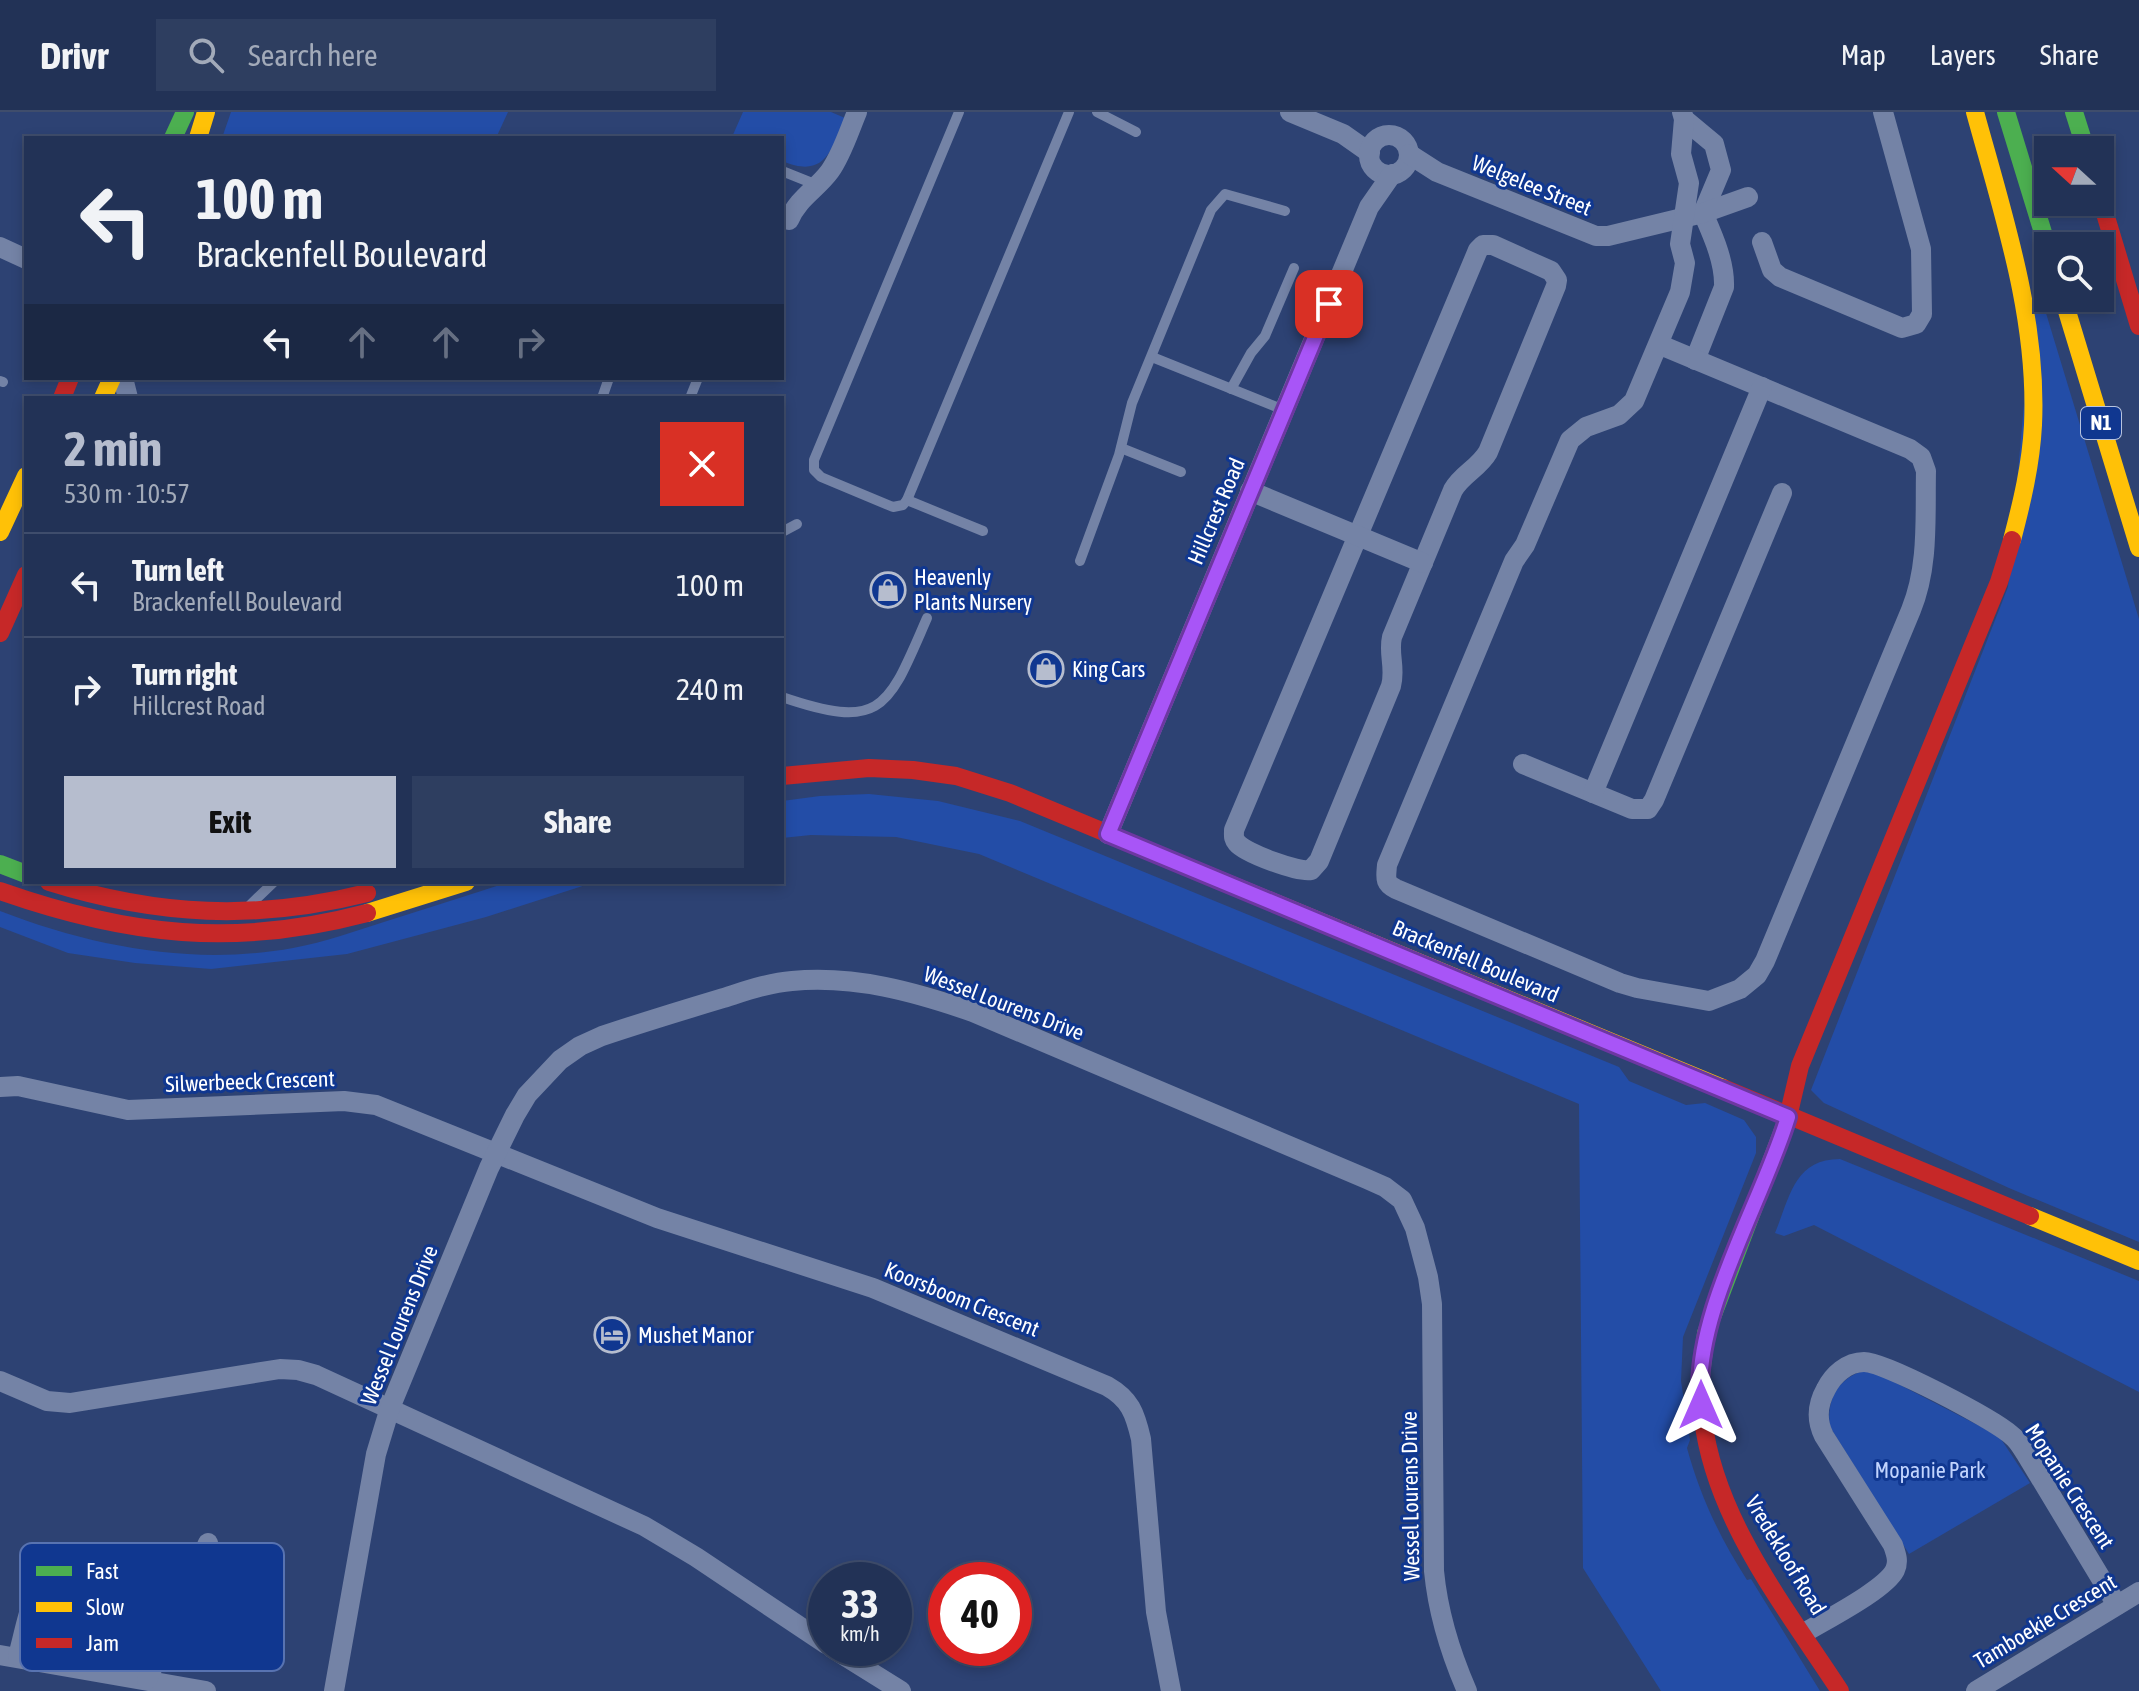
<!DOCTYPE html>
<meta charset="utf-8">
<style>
body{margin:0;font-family:"Asap Condensed",sans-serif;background:#2e3e60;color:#f1f3f6;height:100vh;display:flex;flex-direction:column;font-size:30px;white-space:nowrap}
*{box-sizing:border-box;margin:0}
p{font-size:26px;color:#a2aab9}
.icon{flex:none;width:44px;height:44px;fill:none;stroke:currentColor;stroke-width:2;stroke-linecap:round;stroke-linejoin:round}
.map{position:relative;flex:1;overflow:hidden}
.side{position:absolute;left:24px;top:284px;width:760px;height:488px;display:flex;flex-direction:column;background:#223256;border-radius:0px;box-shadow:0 4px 12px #0003,0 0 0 2px #3f4d6c}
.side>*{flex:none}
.hud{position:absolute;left:24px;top:24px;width:760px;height:244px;border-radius:0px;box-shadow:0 4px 12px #0003,0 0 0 2px #3f4d6c;background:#223256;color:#f1f3f6;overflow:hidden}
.needle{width:52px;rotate:291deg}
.fabs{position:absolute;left:2034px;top:24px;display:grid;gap:16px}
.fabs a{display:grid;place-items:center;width:80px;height:80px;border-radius:0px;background:#223256;box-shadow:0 4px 12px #0003,0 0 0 2px #3f4d6c;font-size:40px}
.speed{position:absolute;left:808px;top:1450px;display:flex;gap:16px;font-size:40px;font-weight:700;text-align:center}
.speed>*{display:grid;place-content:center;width:104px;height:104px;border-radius:50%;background:#223256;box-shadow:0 4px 12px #0003,0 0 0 2px #3f4d6c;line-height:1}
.speed small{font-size:20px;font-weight:400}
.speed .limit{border:12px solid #d22;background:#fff;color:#111}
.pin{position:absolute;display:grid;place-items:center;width:68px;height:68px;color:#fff;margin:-34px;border-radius:16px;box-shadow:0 4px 12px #0006}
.me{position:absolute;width:88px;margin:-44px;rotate:0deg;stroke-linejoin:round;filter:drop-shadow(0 0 6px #0008)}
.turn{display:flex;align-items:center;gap:28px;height:168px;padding:0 40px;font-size:36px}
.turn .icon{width:104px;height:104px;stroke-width:2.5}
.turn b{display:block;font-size:56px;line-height:68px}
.lanes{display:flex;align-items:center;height:76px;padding:0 40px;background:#0003;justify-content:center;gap:40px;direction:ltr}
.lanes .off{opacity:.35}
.round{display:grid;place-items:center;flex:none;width:84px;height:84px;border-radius:0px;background:#2e3e60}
.headline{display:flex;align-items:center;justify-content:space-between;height:136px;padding:0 40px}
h1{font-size:48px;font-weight:700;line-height:60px;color:#b6bdce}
.action{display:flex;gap:16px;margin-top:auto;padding:16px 40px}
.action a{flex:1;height:92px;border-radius:0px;background:#b6bdce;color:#111;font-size:32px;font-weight:700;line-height:92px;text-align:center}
.action a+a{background:#2e3e60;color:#f1f3f6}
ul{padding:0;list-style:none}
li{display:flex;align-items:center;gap:24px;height:104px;padding:0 40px;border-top:2px solid #3f4d6c}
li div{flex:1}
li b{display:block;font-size:30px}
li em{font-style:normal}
header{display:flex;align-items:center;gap:48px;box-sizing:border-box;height:112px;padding:0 40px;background:#223256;border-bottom:2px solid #3f4d6c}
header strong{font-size:38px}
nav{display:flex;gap:44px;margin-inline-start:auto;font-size:28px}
.search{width:560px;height:72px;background:#2e3e60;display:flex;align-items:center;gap:20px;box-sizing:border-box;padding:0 28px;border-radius:0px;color:#a2aab9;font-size:30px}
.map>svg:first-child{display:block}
.green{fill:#234da7}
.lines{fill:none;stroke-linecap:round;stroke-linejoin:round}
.lane{stroke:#7483a6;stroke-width:10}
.street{stroke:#7483a6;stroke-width:20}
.fast{stroke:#4caf50;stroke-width:18}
.slow{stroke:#ffc107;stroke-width:18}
.jam{stroke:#c62828;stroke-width:18}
.route-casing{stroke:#6d37a1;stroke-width:20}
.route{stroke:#a855f7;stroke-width:14}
.labels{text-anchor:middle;stroke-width:6;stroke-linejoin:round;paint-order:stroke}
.shield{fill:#103790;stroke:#b7c3de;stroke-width:2}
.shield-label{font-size:20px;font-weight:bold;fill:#fff}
.street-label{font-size:22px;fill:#fff;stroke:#103790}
.poi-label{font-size:22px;fill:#fff;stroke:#103790;text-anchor:start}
.park-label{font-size:22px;fill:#c1d4fe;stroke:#103790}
.key{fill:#103790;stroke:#5873b1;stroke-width:2}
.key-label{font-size:22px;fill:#fff}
</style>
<header>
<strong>Drivr</strong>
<div class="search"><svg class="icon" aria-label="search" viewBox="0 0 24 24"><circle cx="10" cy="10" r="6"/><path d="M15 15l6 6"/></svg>Search here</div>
<nav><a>Map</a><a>Layers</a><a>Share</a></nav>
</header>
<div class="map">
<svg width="2139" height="1579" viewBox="0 0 2139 1579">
<rect width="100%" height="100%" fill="#2d4273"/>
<g class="green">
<path d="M231 0H508L496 26H222Z"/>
<path d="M743 0H831L845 6C831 39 825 67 782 49V26L732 25Z"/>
<path d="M2035 165 2139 507V1130L2009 1076 1824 991 1811 978 2008 475Z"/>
<path d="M869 682 938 689 1020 709 1619 955 1629 969 1686 993 1705 991 1744 1008 1756 1025V1041L1683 1225 1681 1269 1690 1328 1687 1336C1700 1384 1720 1426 1747 1468L1751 1467 1820 1579H1661L1583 1456 1579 992 979 742 896 725 811 723 782 726V689L820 684Z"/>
<path d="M509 770H595L486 805 347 842 211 857 135 851 68 841 0 815V799C93 835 194 854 293 836 325 830 356 819 387 809 428 796 469 783 509 770Z"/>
<path d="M1840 1047 2139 1169V1280L1814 1113 1784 1124 1775 1121C1790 1085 1794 1047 1840 1047Z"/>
<path d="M1863 1259H1873L1999 1324 2030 1371 1909 1442 1830 1315C1826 1289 1837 1267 1863 1259Z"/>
</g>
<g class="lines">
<g class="lane">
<path d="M959 0 814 348V358L821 365 893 395 903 393 907 388 1069 0"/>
<path d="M1097 0 1136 20"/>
<path d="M782 59 817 73"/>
<path d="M1152 245 1284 298"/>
<path d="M0 269 3 270"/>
<path d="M1231 277 1251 241 1265 224 1294 156"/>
<path d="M602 286 609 266"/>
<path d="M690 286 698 266"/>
<path d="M1121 336 1181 360"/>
<path d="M907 388 983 419"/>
<path d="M782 420 797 412"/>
<path d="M1080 449 1119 343 1132 291 1211 98 1225 82 1285 99"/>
<path d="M782 585C884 620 888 595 927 506"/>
<path d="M250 793 274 770"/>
</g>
<g class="street">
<path d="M1290 0 1343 22 1370 41"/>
<path d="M1684 7 1714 32 1721 58 1703 101C1713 124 1725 150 1724 175L1695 248"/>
<circle cx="1389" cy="43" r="20"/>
<path d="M1409 42 1437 60 1596 124H1608L1703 101 1748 85"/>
<path d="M789 108C798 86 817 77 830 59 842 42 849 19 857 0"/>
<path d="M1762 130 1772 158 1780 165 1902 216 1916 212 1922 202 1921 137 1883 0"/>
<path d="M1483 133H1493L1551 159 1557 168 1556 174 1488 340C1479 356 1462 362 1453 378L1392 525C1388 542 1396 556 1391 574L1319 749 1311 758C1299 761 1245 741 1237 731 1233 726 1234 724 1234 718L1478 138Z"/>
<path d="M0 135 26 147"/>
<path d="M1658 232 1910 337 1921 345 1926 359C1925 406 1929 454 1911 498L1765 849 1757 863 1740 877 1709 889 1637 876 1620 871 1396 777C1384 771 1386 766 1387 753L1514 449 1525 433 1570 328 1586 315 1619 303 1634 289 1680 180 1685 151 1680 132 1689 71 1681 42 1684 7 1682 0"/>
<path d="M123 266 128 286"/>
<path d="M1250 379 1423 451"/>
<path d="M1523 652 1632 697H1648L1654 688 1782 381"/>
<path d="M1593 681 1762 275"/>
<path d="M1108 722 1369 95 1392 62"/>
<path d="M0 975 18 974 128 998 344 989 376 993 657 1106 873 1176 1107 1274C1130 1287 1135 1301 1141 1327L1156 1500 1171 1579"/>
<path d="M0 1269 47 1289 70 1291 280 1257 298 1258 316 1263 644 1414 696 1445 826 1532"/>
<path d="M1804 1521C1825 1508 1885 1478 1895 1458 1899 1449 1896 1442 1893 1433L1824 1324C1816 1308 1817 1293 1826 1277 1833 1263 1847 1250 1864 1250 1885 1250 1993 1307 2011 1323 2018 1328 2022 1336 2026 1342L2117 1493"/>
<path d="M832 1536 901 1579"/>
<path d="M0 1543 206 1579"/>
<path d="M18 1544C29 1504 32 1465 68 1440"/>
<path d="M147 1568 208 1431"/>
<path d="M334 1579 376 1342 390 1296 489 1056 515 1003 527 983 560 948 580 934 602 924C641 911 680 899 720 887 743 880 767 871 792 869 855 863 915 880 973 900L1367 1067 1385 1075 1402 1088 1415 1116 1428 1165 1432 1192 1434 1459C1438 1501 1450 1540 1467 1579"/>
<path d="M1976 1579 2139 1480"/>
</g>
<g class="fast">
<path d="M2006 0 2048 137"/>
<path d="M2074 0 2086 38"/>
<path d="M173 26 185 0"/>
<path d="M0 752 26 762"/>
<path d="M1703 1307 1699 1280 1706 1221 1788 1005"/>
</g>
<g class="slow">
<path d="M1975 0C2003 102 2038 206 2033 313 2031 352 2022 390 2012 428"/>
<path d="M198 26 206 0"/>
<path d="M2063 186 2139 436"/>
<path d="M103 286 112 266"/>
<path d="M0 420 26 364"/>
<path d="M1205 762 1723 976"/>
<path d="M367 801 466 770"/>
<path d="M2030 1104 2139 1149"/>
</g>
<g class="jam">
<path d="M2100 85 2139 214"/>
<path d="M62 286 70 266"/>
<path d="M0 521 26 463"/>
<path d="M782 664 869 656 913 658 956 664 1010 681 1205 762"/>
<path d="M49 770C158 804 256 809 367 781"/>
<path d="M0 779C128 824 235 836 367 801"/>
<path d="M1723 976 2030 1104"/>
<path d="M1788 1005 1800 954 1999 470 2012 428"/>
<path d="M1703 1307C1715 1408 1786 1496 1840 1579"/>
</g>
</g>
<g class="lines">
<defs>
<path id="route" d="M1329 192 1108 722 1788 1005C1762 1091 1691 1205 1701 1293"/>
</defs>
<use href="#route" class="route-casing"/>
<use href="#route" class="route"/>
</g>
<defs>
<symbol id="shop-ring" viewBox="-11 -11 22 22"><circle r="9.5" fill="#103790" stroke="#b6bdce" stroke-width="1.5"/><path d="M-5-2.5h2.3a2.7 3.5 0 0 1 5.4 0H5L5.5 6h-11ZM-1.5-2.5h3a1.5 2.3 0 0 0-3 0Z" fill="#b6bdce"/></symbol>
<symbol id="hotel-ring" viewBox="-11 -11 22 22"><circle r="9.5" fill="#103790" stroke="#b6bdce" stroke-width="1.5"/><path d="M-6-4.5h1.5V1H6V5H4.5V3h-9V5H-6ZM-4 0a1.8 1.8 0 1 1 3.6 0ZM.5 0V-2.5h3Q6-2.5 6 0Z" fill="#b6bdce"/></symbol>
</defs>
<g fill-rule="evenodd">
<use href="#shop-ring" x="868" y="458" width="40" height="40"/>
<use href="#shop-ring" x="1026" y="537" width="40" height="40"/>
<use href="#hotel-ring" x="592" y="1203" width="40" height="40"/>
</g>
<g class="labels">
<rect class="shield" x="2081" y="295" width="40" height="32" rx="6"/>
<g class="shield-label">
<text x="2101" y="318">N1</text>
</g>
<g class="street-label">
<text transform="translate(1532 73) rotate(22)" y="8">Welgelee Street</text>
<text transform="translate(1216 399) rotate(-67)" y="8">Hillcrest Road</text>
<text transform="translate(1476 849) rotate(23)" y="8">Brackenfell Boulevard</text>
<text transform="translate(1004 891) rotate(21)" y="8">Wessel Lourens Drive</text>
<text transform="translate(250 969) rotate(-2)" y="8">Silwerbeeck Crescent</text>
<text transform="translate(962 1187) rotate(22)" y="8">Koorsboom Crescent</text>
<text transform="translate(399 1213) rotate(-68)" y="8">Wessel Lourens Drive</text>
<text transform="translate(2070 1374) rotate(57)" y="8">Mopanie Crescent</text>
<text transform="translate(1410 1384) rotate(-91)" y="8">Wessel Lourens Drive</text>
<text transform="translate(1786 1443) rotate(59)" y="8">Vredekloof Road</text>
<text transform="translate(2045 1509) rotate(-31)" y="8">Tamboekie Crescent</text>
</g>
<g class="poi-label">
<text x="914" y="473">Heavenly<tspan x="914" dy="25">Plants Nursery</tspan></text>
<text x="1072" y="565">King Cars</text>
<text x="638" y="1231">Mushet Manor</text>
</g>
<g class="park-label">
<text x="1930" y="1366">Mopanie Park</text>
</g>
</g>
<rect x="20" y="1431" width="264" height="128" rx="12" class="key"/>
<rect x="36" y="1454" width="36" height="10" fill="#4caf50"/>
<rect x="36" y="1490" width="36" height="10" fill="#ffc107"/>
<rect x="36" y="1526" width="36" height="10" fill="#c62828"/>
<g class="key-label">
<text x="86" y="1467">Fast</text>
<text x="86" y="1503">Slow</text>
<text x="86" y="1539">Jam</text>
</g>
</svg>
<div class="fabs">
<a><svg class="needle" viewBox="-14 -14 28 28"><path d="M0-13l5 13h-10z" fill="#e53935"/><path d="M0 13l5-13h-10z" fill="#a2aab9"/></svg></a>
<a><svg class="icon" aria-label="search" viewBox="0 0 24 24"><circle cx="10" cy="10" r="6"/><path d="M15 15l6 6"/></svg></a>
</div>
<div class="speed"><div>33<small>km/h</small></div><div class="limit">40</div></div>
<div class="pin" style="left:1329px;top:192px;background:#d93025"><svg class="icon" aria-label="arrive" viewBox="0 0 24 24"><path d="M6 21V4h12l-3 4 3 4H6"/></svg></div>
<svg class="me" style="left:1701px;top:1293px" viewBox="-20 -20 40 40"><path d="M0-17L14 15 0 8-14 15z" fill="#a855f7" stroke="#fff" stroke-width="4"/></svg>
<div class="hud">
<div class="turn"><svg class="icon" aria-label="left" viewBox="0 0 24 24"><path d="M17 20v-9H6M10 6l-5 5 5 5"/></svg><div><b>100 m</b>Brackenfell Boulevard</div></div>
<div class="lanes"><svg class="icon" aria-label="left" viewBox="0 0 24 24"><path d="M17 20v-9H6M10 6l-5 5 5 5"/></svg><svg class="icon off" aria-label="ahead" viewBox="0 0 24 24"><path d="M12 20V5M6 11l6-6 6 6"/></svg><svg class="icon off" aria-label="ahead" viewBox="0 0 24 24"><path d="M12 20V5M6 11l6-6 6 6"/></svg><svg class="icon off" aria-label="right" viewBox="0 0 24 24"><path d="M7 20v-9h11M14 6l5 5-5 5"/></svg></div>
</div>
<section class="side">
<div class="headline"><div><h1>2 min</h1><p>530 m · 10:57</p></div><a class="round" style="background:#d93025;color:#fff"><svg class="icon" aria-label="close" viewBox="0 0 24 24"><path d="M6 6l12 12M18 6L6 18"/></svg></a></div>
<ul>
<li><svg class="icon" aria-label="left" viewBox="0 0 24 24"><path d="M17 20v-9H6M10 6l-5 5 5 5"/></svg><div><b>Turn left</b><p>Brackenfell Boulevard</p></div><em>100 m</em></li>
<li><svg class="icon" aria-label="right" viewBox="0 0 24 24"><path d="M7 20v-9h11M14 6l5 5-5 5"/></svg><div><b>Turn right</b><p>Hillcrest Road</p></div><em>240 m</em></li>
</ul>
<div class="action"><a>Exit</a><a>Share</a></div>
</section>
</div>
